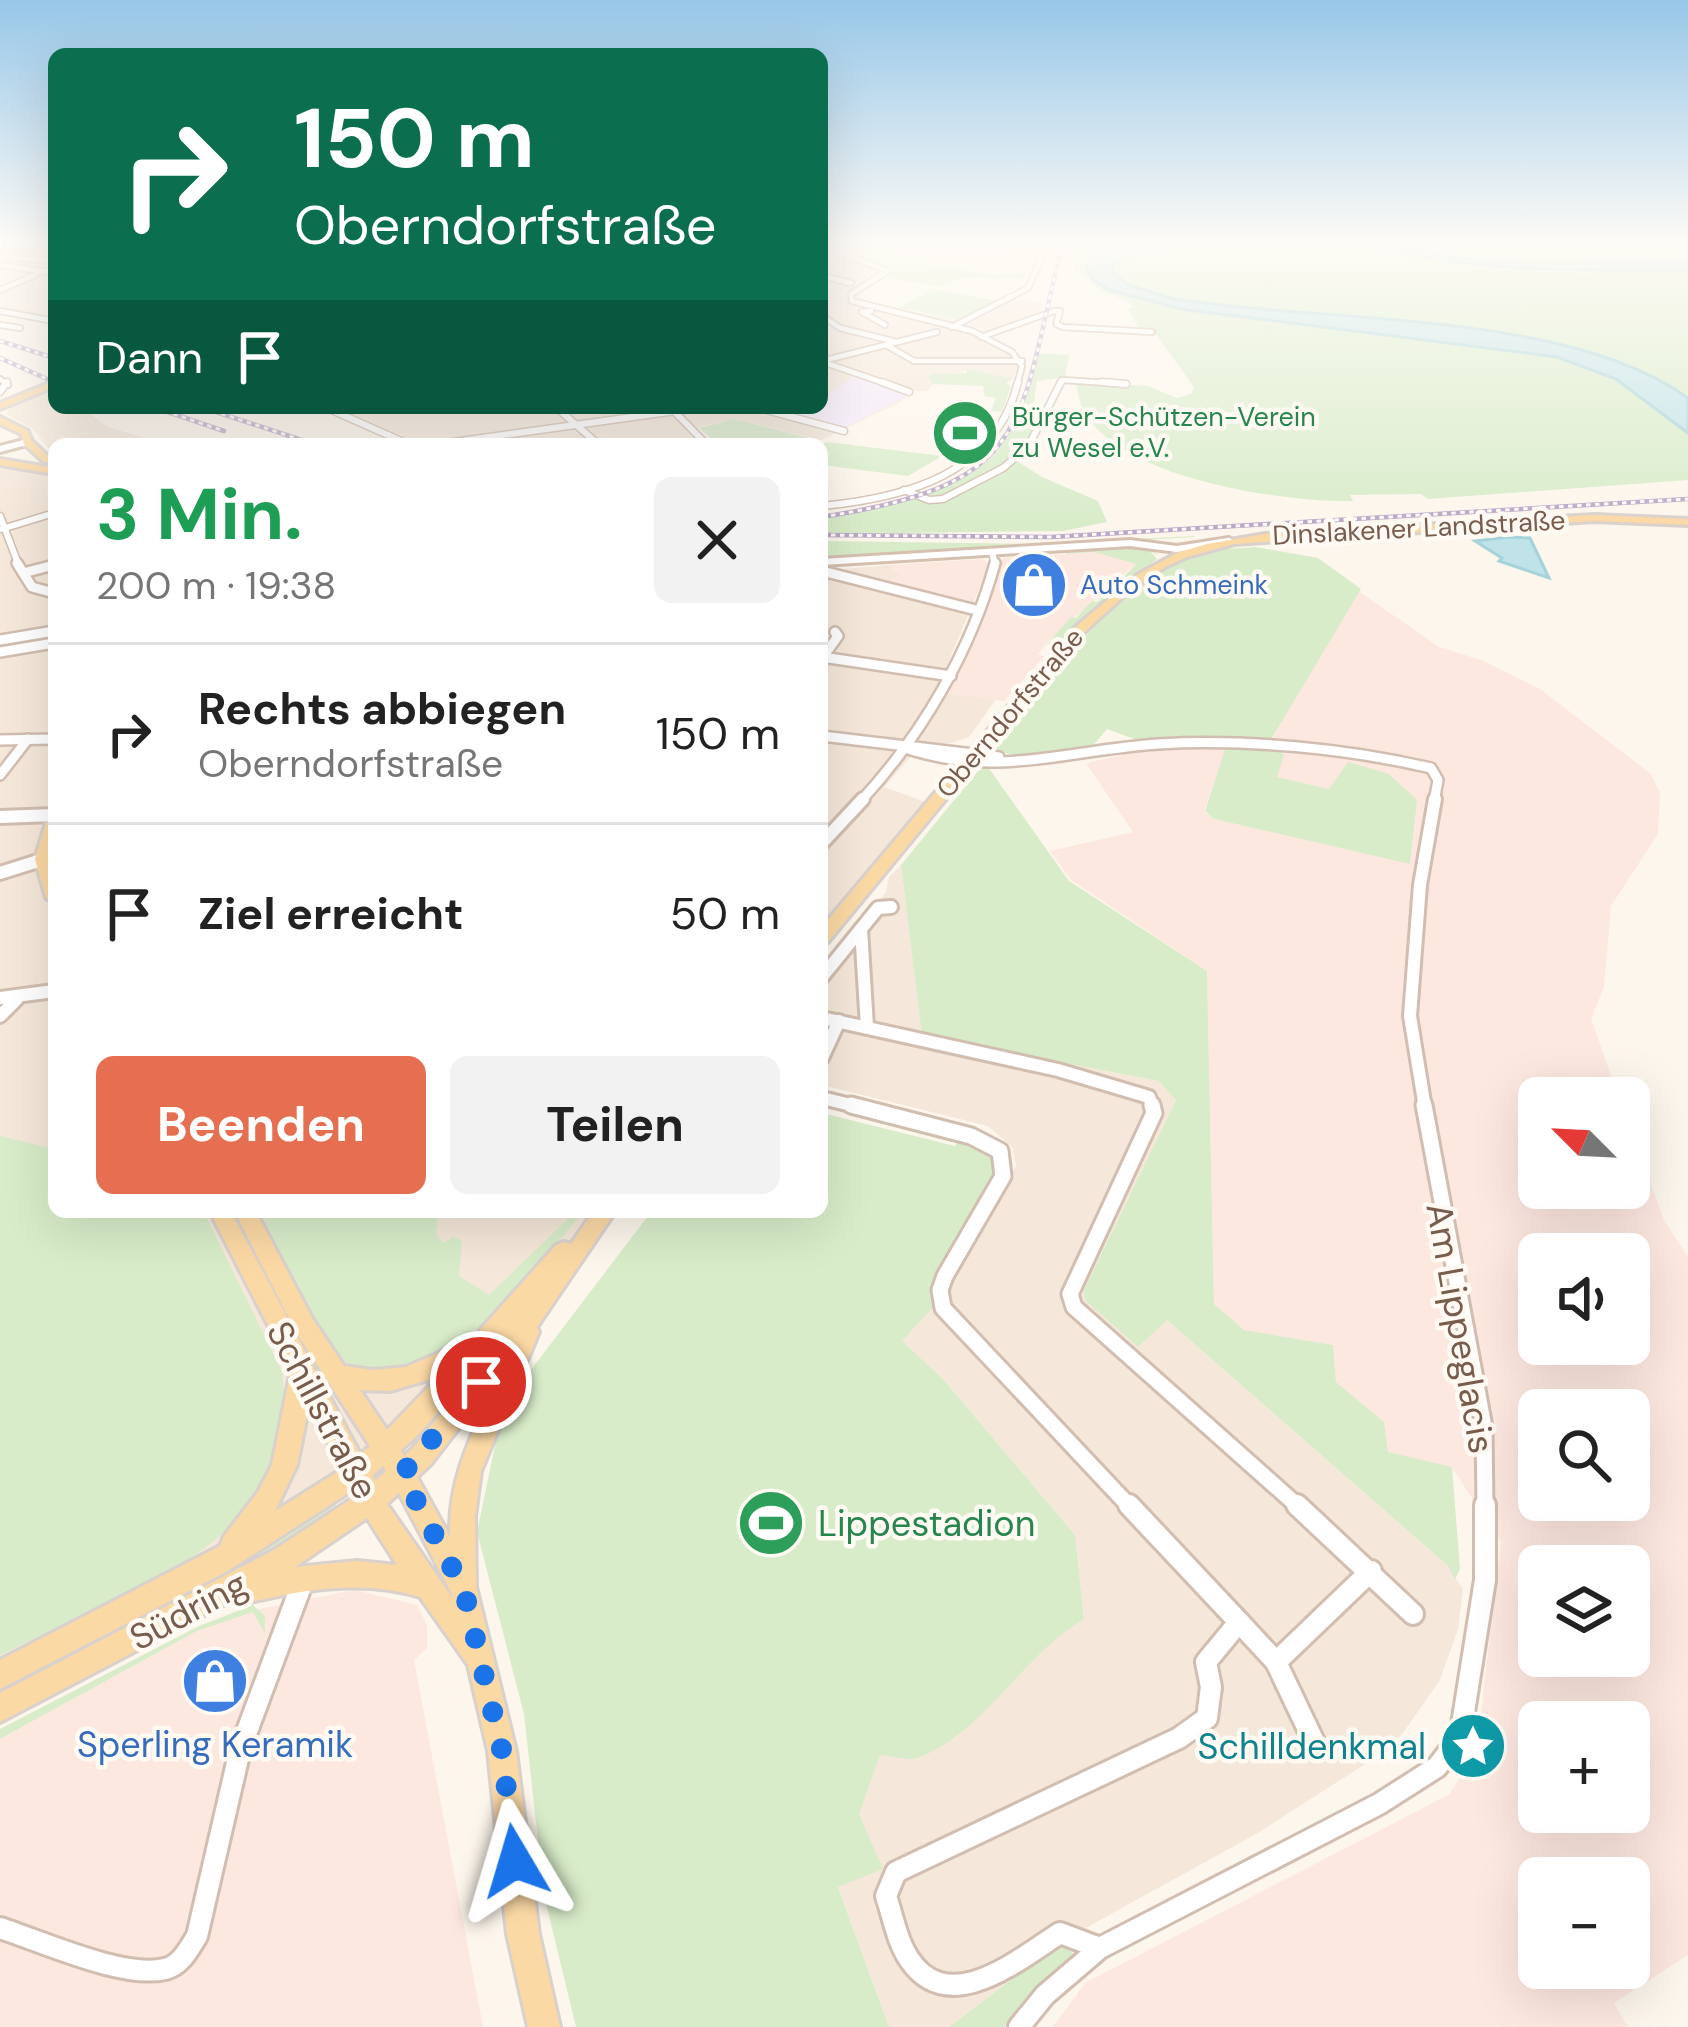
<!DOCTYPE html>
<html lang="de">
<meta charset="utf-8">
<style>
body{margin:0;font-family:"DM Sans",sans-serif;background:#f2f2f2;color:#222;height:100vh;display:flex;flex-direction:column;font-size:45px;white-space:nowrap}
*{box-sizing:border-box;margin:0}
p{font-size:39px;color:#767676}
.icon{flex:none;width:66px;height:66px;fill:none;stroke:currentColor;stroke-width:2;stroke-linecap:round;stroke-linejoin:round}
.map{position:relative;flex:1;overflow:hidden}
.drawer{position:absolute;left:48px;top:438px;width:780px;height:780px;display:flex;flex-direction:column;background:#fff;border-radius:18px;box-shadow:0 12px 48px #0002}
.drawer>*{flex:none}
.top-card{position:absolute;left:48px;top:48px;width:780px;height:366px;border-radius:18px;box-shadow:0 12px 48px #0002;background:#0b6e4f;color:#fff;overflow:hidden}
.needle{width:78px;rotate:294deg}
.tools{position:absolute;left:1518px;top:1077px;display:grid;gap:24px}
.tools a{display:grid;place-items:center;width:132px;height:132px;border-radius:18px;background:#fff;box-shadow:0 12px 48px #0002;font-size:60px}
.pin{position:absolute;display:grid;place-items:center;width:102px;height:102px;color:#fff;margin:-51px;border:6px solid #fff;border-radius:50%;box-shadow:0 3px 12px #0007}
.me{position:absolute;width:132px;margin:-66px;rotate:353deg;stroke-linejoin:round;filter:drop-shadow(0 0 9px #0008)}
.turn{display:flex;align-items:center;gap:42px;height:252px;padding:0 48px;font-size:54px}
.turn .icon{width:156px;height:156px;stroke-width:2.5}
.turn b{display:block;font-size:84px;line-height:102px}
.then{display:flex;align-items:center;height:114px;padding:0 48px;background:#0003;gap:24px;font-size:45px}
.round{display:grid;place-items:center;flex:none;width:126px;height:126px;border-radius:18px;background:#f2f2f2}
.summary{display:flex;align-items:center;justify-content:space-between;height:204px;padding:0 48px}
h1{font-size:72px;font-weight:700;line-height:90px;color:#1e9e55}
.action{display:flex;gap:24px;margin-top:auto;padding:24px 48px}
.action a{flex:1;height:138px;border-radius:18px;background:#e76f51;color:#fff;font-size:48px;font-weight:700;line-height:138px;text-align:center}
.action a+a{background:#f2f2f2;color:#222}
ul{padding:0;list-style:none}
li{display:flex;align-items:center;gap:36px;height:180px;padding:0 48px;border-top:3px solid #e0e0e0}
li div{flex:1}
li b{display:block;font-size:45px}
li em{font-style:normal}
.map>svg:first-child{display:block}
.residential{fill:#f5e8da}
.commercial{fill:#fde8e0;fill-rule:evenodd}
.education{fill:#f3e8fa}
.green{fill:#d8ecc9}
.water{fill:#bfe3e8;stroke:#a5d3da;stroke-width:3}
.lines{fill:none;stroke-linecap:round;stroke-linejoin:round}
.street-far5-casing{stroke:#d1beb0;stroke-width:8}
.street-far4-casing{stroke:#d1beb0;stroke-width:9}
.street-far3-casing{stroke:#d1beb0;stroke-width:14}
.street-far2-casing{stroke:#d1beb0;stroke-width:18}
.street-far1-casing{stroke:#d1beb0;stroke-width:21}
.street-casing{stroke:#d1beb0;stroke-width:26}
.secondary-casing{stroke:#d6c0b0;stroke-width:6}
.primary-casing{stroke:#dad1cd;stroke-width:6}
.street-far5{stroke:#fff;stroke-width:4.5}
.street-far4{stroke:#fff;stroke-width:6}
.street-far3{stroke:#fff;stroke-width:9}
.street-far2{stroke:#fff;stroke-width:12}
.street-far1{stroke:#fff;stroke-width:15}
.street{stroke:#fff;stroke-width:20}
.secondary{fill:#fff;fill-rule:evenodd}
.primary{fill:#fbd9a5;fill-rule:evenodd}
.rail-casing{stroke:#b9a8c9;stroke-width:4.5}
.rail{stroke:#fffaf3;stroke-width:3;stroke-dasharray:4.5;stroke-linecap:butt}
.route{stroke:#1a73e8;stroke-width:21;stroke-dasharray:0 37.8}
.labels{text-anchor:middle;stroke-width:9;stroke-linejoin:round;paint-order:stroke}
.far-leisure-label{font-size:27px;fill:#27864d;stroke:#fffaf3;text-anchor:start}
.far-street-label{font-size:27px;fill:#7a5c4d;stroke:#fffaf3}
.far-shop-label{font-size:27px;fill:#366cbe;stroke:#fffaf3;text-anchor:start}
.near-street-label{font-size:36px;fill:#7a5c4d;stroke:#fffaf3}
.near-leisure-label{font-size:36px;fill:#27864d;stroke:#fffaf3;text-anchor:start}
.near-shop-label{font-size:36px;fill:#366cbe;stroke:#fffaf3}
.near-culture-label{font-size:36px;fill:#0d838f;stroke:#fffaf3;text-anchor:end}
</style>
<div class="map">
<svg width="1688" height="2027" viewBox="0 0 1688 2027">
<rect width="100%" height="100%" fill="#fdf6ec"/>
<g class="residential">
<path d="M0 245H54V319L0 310Z"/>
<path d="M822 245H893L855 256 894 271 859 294 857 299 864 303 970 322 1013 299 1043 303 1040 311 977 337 1015 358 1018 363 1013 379 969 370 928 378 933 384 927 391H907L901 402 821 440 735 419 685 430 698 444H422L336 408H822Z"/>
<path d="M53 388 54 408H82L108 427 164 444H54V455L33 429 6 414 13 403Z"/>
<path d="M54 459V1212H596L488 1340 386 1450 0 1675V469Z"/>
<path d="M887 565 901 575 895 580 976 596 940 682 945 693 996 699 969 737 952 743 922 744 884 787 926 802 822 933V571Z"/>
<path d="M901 865 922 1036 1159 1081 1176 1100 1084 1290 1167 1320 1447 1565 1463 1589 1458 1629 1440 1680 1403 1733 1370 1761 1256 1834 1062 1941 949 2027H889L838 1886 858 1814 880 1754 954 1738 1056 1634 1084 1618 1075 1535 942 1378 901 1341 954 1275 1016 1166 1013 1148 988 1126 822 1085V1045L832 1028 822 1023V970L886 892 889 877Z"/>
</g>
<g class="commercial">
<path d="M1095 552 1137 563 1048 641 1038 654 1044 657 1004 701 944 693 1003 558Z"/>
<path d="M983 559 989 565 976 596 967 601 949 602 884 584 900 575 887 565Z"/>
<path d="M1357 590 1439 647 1481 660 1540 689 1651 774 1660 793 1658 834 1611 906 1604 987 1591 1019 1619 1098H1539V1188H1629V1124L1664 1220 1688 1257V1955L1614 2003 1628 2027H1053L1085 1983 1450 1794 1477 1748 1501 1541 1452 1468 1388 1452 1384 1422 1336 1382 1333 1345 1244 1330 1214 1304 1207 971 1071 880 1050 851 1133 832 1087 765 1090 762 1133 753 1137 740 1187 737 1229 740 1204 811 1214 819 1410 863 1330 789 1276 778 1269 744ZM1539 1254H1629V1344H1539ZM1539 1410H1629V1500H1539ZM1539 1566H1629V1656H1539ZM1539 1722H1629V1812H1539ZM1539 1878H1629V1968H1539Z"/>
<path d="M355 1590 417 1605 427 1625V1648L414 1660 483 2027H0V1739L197 1631 244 1612Z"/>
</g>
<path class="education" d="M855 375 907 393 906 397 842 429 787 415 801 408H822V399Z"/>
<g class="green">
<path d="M897 245 902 247 886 252 910 259 893 267 910 261 997 275 1025 272 1026 279 962 278 939 286 886 278 893 273 891 267 852 257Z"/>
<path d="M1094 245H1122L1114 246 1109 290 1210 314 1490 345 1557 357 1616 379 1688 433V480L1428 499 1421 494 1350 495 1353 501C1284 503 1076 475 1077 382L1148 386 1177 398 1191 394 1194 387 1155 333 1141 331 1128 309 1133 307 1130 302 1101 291 1077 270 1086 248Z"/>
<path d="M1166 245H1358L1476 267 1579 273 1688 270V398C1590 327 1425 324 1307 314 1255 310 1150 310 1113 272L1117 261Z"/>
<path d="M1396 245H1688V263H1508Z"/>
<path d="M933 289 1004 302 963 320 899 308Z"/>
<path d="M1036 353 1069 355 1065 377 1037 381 1033 407 1042 409C1037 421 1033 435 1025 445 1007 467 952 504 923 494 1009 464 1015 434 1036 353Z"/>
<path d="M967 369 1013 379 1006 383 1011 386 1002 412 991 411 996 398 985 396 983 386 933 384 928 378 932 374 967 373Z"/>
<path d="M735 419 821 441 718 444 699 428Z"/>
<path d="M827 442 942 456 908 476 822 465V444Z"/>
<path d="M1017 461 1042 477 1098 501 1107 522 1063 531 822 534V519L913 497 944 501Z"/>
<path d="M1195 536 1194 537 822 559V541L1029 544Z"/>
<path d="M1133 545 1151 549 1159 556 1149 550 1157 559 1058 641 1046 645 1071 617 1076 618 1092 601 1098 602 1110 583 1117 584 1136 564 1094 552 1066 554 1065 550Z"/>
<path d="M1255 547 1318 558 1361 589 1269 743 1284 755 1277 777 1329 789 1348 762 1389 774 1417 800 1410 864 1214 819 1205 811 1228 740H1137L1107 729 1091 748 1021 757 994 750C1039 693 1114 585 1181 559 1205 549 1230 549 1255 547Z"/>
<path d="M988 767 1069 881 1207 971 1214 1304 1244 1330 1333 1345 1336 1382 1384 1422 1388 1452 1452 1467 1460 1569 1455 1579 1447 1565 1167 1320 1138 1347 1085 1300 1084 1290 1176 1100 1159 1081 922 1036 901 865 978 771Z"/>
<path d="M822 1113 955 1146 960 1138 992 1153 997 1174 931 1287 933 1307 902 1341 942 1378 1075 1535 1084 1619C1024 1653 982 1736 917 1758 907 1761 892 1756 880 1755L859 1814 883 1869 838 1887 889 2027H576L544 1895 524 1714 477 1532 497 1436 524 1379 651 1212H822Z"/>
<path d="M0 1136 46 1147 54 1144V1212H204L282 1372C305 1543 123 1594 0 1655Z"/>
<path d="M260 1212H439L436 1234 443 1243 453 1237 462 1241 459 1276 489 1295 575 1212H583C542 1262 406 1441 334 1350 305 1313 283 1254 260 1212Z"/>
<path d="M333 1500 338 1510 200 1594 0 1698V1683Z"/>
<path d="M253 1605 265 1616V1634L253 1612 197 1631 0 1739V1729L199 1626Z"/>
<path d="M1062 1941 1076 1957 1004 2027H949Z"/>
</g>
<g class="water">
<path d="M1166 245 1133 253 1112 265 1113 272 1128 285 1174 299C1322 323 1567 310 1688 398V433L1616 379 1557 357 1181 309 1109 290 1093 280 1086 267C1101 240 1138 245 1166 245Z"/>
<path d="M1358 245H1396L1449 257 1525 264 1675 262 1688 263V270C1572 272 1472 271 1358 245Z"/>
<path d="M1509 537 1530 538 1549 578 1499 561 1502 558 1475 541Z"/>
</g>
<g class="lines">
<defs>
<g id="street-far5">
<path d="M0 246 54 249"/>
<path d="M822 246 888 271 851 294 852 301 972 331 1012 352 1022 366 1017 385"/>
<path d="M1 257 54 261"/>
<path d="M0 265 54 273"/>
<path d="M822 276 851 283"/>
<path d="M0 290 37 274"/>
<path d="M0 311 54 321"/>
<path d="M871 311 862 312 885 325"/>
<path d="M822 316 840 328 893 341"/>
<path d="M0 325 20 328"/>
<path d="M952 327 1028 288 1047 245"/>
<path d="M981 337 1054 311H1060L1056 324 1063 327 1152 332"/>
<path d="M886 345 914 361H1022"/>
<path d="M822 361 937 332"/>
<path d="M823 362 890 385"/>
<path d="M0 379 8 385"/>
<path d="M1059 385 1062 380 1126 384"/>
</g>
<g id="street-far4">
<path d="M882 382 909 392"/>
<path d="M1102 382 1126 384"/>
<path d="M0 392 7 382"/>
<path d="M327 408 408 444"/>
<path d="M557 408 598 444"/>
<path d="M671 408 706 444"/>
<path d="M759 408 844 431"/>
<path d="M439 444 697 408"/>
<path d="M904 490 929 500 943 499 1003 468 1028 447 1061 382"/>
<path d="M822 506C906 498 996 474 1018 382"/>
<path d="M0 516 19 566"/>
<path d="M2 529 54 513"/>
<path d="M992 552 995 566"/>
<path d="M49 566 54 565"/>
</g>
<g id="street-far3">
<path d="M17 563 32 587 54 593"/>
<path d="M822 571 976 610"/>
<path d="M23 573 54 565"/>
<path d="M0 640 54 631"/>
<path d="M0 652 54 643"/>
<path d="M822 657 951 676"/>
<path d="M823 657 838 636 835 632"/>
<path d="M822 736 999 757"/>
<path d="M0 740 54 739"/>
<path d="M905 748C998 779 1066 750 1158 744 1246 739 1345 748 1431 768L1438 780 1434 802"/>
<path d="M0 775 28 739"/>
<path d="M860 802C922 735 971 651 995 563"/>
</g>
<g id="street-far2">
<path d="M0 817 54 815"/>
<path d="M822 843 863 799"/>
<path d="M0 873 54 856"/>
<path d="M861 929 867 1027"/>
<path d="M822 977 878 908 891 907"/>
<path d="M0 998 54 991"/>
<path d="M0 1016 17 999"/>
<path d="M822 1018 1058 1070 1149 1097 1153 1108"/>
<path d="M822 1058 839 1021"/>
<path d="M822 1098 863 1108"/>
<path d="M1425 1108 1410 1016 1420 885 1435 799"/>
</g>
<g id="street-far1">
<path d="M851 1105 971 1136 1000 1151 1003 1176 945 1276 940 1290 943 1308 1131 1508"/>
<path d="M1152 1105 1154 1113 1070 1294 1074 1307 1300 1508"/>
<path d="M1424 1105 1484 1427 1485 1508"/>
</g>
<g id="street">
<path d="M1297 1505 1413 1614"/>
<path d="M1239 1622 1276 1662 1316 1746"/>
<path d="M1276 1662 1371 1571"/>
<path d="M0 1928C41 1941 123 1979 165 1969 181 1965 189 1949 197 1936L240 1750 304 1578"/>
<path d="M1100 1948 1060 1933C1019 1959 949 2019 909 1959 897 1941 893 1917 886 1896L896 1872 1179 1738 1207 1718 1211 1687 1206 1662 1239 1622 1129 1505"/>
<path d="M1019 2027 1045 1995 1100 1948 1379 1804 1437 1767 1460 1737 1485 1580V1505"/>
</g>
<g id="secondary">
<path d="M27 439 30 440V444L0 452V446Z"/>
<path d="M1229 538 1234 541 1233 543 1177 552 1130 546 822 565V559L1130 540 1177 546Z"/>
</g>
<g id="primary">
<path d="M54 381V387L0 409V403Z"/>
<path d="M0 417 28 431 32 441 50 458V462H44L24 444 21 434 0 424Z"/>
<path d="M0 459 54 468V474L0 465Z"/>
<path d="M1594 515 1688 519V525L1594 521 1234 544 1187 557 1165 567 1125 595 1081 635 828 942 822 944V927L1073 629 1137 575 1179 552 1207 544 1265 534Z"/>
<path d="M54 818C54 832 51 848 51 861 52 875 54 889 54 903L46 898 35 859 46 823Z"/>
<path d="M210 1212H231L360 1454 370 1446 296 1332 235 1212H256L312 1318 344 1366 373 1370 406 1367 473 1338 556 1245 564 1242 571 1244 593 1212H615L537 1327 539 1332 481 1471 475 1516 476 1587 516 1751 539 1934 560 2027H528L507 1934 488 1751 468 1665 420 1597C359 1578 298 1591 237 1605L229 1602 0 1722V1693L274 1550 356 1496 353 1490 226 1572 0 1689V1660L220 1546 224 1536 258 1492 272 1465 291 1370ZM491 1351 413 1448 404 1456 401 1450 419 1434ZM438 1377 387 1430 360 1390 390 1391ZM496 1380C473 1433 448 1478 450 1537L417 1477 431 1464ZM309 1405 342 1469 275 1511 297 1465ZM383 1466 386 1471 375 1481 372 1476ZM399 1493 452 1594 453 1599 387 1504ZM367 1518 397 1565 357 1561 295 1567Z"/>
</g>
</defs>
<use href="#street-far5" class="street-far5-casing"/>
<use href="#street-far4" class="street-far4-casing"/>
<use href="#street-far3" class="street-far3-casing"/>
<use href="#street-far2" class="street-far2-casing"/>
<use href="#street-far1" class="street-far1-casing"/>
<use href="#street" class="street-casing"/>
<use href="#secondary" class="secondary-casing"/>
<use href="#primary" class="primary-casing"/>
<use href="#street-far5" class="street-far5"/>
<use href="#street-far4" class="street-far4"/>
<use href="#street-far3" class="street-far3"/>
<use href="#street-far2" class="street-far2"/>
<use href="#street-far1" class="street-far1"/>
<use href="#street" class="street"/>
<use href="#secondary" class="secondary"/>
<use href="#primary" class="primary"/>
<defs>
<g id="rail">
<path d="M0 341 54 358"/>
<path d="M0 358 54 382"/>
<path d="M156 408 224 431"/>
<path d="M204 408 314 444"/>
<path d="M822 517C1033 484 1017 429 1062 245"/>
<path d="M822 535 1052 537 1688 499"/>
</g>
</defs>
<use href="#rail" class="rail-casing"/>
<use href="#rail" class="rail"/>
</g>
<linearGradient id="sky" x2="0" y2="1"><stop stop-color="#97c7e8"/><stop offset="0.46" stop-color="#fefbf6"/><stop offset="1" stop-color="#fefbf6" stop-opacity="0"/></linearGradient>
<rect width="1688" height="529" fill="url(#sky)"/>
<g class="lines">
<path class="route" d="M481 1382 402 1474 464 1590 502 1751 515 1861"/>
</g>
<defs>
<symbol id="stadium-disc" viewBox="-11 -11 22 22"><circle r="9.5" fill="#2e9e5b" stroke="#fffaf3"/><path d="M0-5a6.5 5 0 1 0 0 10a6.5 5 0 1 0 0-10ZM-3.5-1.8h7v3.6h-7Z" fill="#fff"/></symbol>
<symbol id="shop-disc" viewBox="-11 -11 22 22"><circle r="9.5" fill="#3f7fe0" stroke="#fffaf3"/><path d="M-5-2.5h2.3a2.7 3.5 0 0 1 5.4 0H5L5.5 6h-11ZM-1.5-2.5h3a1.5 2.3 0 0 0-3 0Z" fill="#fff"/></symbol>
<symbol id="sight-disc" viewBox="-11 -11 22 22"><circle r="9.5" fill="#0f9aa8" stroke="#fffaf3"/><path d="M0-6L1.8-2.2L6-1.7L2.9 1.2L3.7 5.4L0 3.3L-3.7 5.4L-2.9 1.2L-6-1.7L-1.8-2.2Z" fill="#fff"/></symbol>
</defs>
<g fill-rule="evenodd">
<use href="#stadium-disc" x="927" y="395" width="76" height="76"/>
<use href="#shop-disc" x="996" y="547" width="76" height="76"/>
<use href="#stadium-disc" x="733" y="1485" width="76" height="76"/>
<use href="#shop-disc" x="177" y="1643" width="76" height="76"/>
<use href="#sight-disc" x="1435" y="1708" width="76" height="76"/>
</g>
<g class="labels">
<g class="far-leisure-label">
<text x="1012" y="426">Bürger-Schützen-Verein<tspan x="1012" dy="31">zu Wesel e.V.</tspan></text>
</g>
<g class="far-street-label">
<text transform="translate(1419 528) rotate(-3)" y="9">Dinslakener Landstraße</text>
<text transform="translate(1010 713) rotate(-50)" y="9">Oberndorfstraße</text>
</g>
<g class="far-shop-label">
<text x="1080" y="594">Auto Schmeink</text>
</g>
<g class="near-street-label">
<text transform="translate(1461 1328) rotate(80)" y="13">Am Lippeglacis</text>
<text transform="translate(323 1410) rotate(62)" y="13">Schillstraße</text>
<text transform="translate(188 1610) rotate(-28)" y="13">Südring</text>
</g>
<g class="near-leisure-label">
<text x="818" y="1536">Lippestadion</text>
</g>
<g class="near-shop-label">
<text x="215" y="1757">Sperling Keramik</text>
</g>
<g class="near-culture-label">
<text x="1426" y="1759">Schilldenkmal</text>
</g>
</g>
</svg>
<div class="tools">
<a><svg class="needle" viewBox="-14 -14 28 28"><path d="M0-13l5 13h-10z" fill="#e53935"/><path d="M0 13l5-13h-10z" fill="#767676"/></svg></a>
<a><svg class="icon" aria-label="sound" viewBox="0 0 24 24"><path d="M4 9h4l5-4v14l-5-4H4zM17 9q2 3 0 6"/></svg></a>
<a><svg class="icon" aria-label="search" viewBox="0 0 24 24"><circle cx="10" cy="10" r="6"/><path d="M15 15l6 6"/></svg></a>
<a><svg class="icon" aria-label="layers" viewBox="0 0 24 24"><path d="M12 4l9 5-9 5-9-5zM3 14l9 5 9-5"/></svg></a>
<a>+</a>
<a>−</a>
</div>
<div class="pin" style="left:481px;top:1382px;background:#d93025"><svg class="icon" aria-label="arrive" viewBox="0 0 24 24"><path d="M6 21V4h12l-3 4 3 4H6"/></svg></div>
<svg class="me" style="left:515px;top:1861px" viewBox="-20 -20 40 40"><path d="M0-17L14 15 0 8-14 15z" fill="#1a73e8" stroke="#fff" stroke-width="4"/></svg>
<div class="top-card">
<div class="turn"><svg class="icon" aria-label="right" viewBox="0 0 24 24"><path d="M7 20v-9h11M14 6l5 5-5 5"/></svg><div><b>150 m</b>Oberndorfstraße</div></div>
<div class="then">Dann<svg class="icon" aria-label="arrive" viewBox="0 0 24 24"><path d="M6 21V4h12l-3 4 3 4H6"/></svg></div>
</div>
<section class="drawer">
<div class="summary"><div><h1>3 Min.</h1><p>200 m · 19:38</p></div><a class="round"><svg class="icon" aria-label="close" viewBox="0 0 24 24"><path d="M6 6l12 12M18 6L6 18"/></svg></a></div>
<ul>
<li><svg class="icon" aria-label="right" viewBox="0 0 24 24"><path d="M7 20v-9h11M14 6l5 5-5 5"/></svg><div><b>Rechts abbiegen</b><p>Oberndorfstraße</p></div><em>150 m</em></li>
<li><svg class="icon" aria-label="arrive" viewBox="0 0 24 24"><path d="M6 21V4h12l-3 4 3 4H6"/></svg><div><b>Ziel erreicht</b></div><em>50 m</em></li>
</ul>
<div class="action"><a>Beenden</a><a>Teilen</a></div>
</section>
</div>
